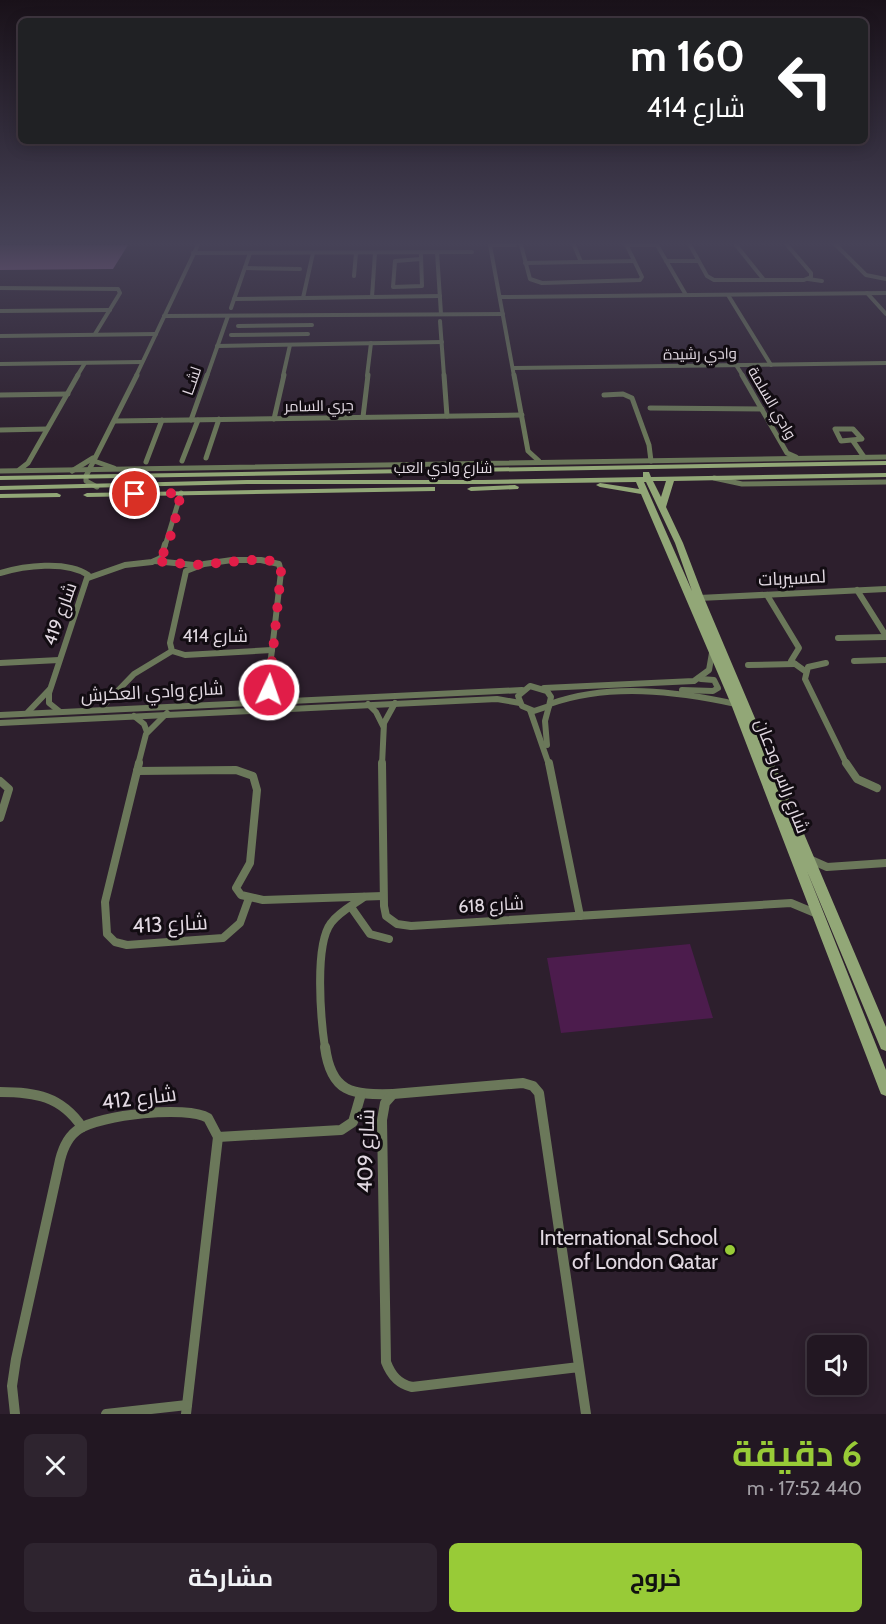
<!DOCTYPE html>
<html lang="ar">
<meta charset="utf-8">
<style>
body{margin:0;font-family:Cabin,Cairo,sans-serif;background:#2e242f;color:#f1f3f6;direction:rtl;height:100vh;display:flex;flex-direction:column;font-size:22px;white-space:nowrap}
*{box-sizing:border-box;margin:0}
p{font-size:20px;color:#a29fa5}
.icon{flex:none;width:33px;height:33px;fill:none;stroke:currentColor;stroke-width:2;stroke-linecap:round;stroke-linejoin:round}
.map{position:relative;height:1414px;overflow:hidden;direction:ltr}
.panel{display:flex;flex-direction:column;background:#221722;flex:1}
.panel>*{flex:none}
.banner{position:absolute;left:18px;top:18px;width:850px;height:126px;border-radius:9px;box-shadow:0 3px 15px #0003,0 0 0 2px #3f3640;direction:rtl;background:#202124;color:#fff;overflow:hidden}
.buttons{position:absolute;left:807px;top:1335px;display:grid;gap:12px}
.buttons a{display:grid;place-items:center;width:60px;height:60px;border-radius:9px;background:#221722;box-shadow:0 3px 15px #0003,0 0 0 2px #3f3640;font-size:30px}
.pin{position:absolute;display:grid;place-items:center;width:51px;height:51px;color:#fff;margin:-26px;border:3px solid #fff;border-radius:50%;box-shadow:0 2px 6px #0007}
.me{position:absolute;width:66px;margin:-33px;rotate:3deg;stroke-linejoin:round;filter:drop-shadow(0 0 4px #0008)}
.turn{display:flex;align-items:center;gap:21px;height:126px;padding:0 24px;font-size:27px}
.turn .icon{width:78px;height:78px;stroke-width:2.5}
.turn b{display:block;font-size:42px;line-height:51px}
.round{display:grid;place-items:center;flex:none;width:63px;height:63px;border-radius:9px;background:#2e242f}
.head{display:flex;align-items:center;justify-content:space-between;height:102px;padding:0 24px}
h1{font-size:36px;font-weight:700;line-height:45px;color:#98cb37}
.primary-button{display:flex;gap:12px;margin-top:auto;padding:12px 24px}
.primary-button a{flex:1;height:69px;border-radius:9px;background:#98cb37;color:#111;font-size:24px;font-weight:700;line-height:69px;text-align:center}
.primary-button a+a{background:#2e242f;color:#f1f3f6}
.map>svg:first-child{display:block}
.green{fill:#4c1c4d}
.building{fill:#aa72aa}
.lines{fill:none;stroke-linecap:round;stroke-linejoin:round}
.street-far4{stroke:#6b785a;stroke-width:4}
.street-far3{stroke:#6b785a;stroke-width:5}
.street-far2{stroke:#6b785a;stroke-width:6}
.street-far1{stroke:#6b785a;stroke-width:8}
.street{stroke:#6b785a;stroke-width:10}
.secondary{fill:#92a777;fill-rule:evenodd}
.route{stroke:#e11d48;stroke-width:10;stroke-dasharray:0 18}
.poi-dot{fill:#98cb37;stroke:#120c12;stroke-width:2}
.labels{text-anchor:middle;stroke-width:6;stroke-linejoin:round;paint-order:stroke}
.far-street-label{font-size:15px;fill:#e2d9e2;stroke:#120c12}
.street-label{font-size:18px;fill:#e2d9e2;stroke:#120c12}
.near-street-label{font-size:21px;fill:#e2d9e2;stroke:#120c12}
.near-poi-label{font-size:21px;fill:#e2d9e2;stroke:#120c12;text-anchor:end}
</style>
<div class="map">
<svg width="886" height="1414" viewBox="0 0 886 1414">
<rect width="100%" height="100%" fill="#2d1f2d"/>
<path class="green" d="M690 944 713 1018 561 1033 547 958Z"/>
<path class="building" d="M0 245H128L113 269 0 270Z"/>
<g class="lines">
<g class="street-far4">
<path d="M490 245 514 376"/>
<path d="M490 245H515"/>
<path d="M521 245 530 279 542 283 640 280 642 277 627 246"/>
<path d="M574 245 581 262"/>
<path d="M626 245H657"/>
<path d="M657 245 686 295"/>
<path d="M690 245 707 276 714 280H804L811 277V273L787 245"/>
<path d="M736 245 764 280"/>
<path d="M836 245 866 275 886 279"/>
<path d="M437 252 441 314"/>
<path d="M193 253 472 252"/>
<path d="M421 255 422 286 393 287 395 261 421 259"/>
<path d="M666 261H698"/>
<path d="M525 263 634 261"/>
<path d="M245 268 300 269"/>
<path d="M354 276 356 253"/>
<path d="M808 279 822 281"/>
<path d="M0 288 118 289 120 293 95 334"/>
<path d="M867 293 886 314"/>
<path d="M728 295 771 365"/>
<path d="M372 297 375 253"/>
<path d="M500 297 886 293"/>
<path d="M303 298 313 253"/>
<path d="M234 299 440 296"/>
<path d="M231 308 250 253"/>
<path d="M0 311 110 310"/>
<path d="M164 316 503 314"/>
<path d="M440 321 444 376"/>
<path d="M238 326 312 325"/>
<path d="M231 335 308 334"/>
<path d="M0 336 156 334"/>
<path d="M217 346 442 342"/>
<path d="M0 364 142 362"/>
<path d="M736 365 743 376"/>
<path d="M514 368 886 363"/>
<path d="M77 376 85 363"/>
<path d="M136 376 198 245"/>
<path d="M207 376 228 316"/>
<path d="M283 376 290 345"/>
<path d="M367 376 371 343"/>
</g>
<g class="street-far3">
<path d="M444 375 447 416"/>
<path d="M514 375 528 451 539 461"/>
<path d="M742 375 787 453 796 457"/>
<path d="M0 395 68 394"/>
<path d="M604 395 623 394 632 398 649 445 651 461"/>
<path d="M650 408 762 409"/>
<path d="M363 417 368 375"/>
<path d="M274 419 284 375"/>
<path d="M191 420 207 375"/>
<path d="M115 421 522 415"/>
<path d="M835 429H853L862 439 841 441Z"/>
<path d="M0 430 47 429"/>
<path d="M853 441 864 457"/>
<path d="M206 458 219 419"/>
<path d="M182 461 198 420"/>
<path d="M97 462 114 468"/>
<path d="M146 462 162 420"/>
<path d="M19 470 28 463 78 375"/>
<path d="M0 471 886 457"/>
<path d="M72 471 93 458"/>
<path d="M714 478 742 484 886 482"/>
<path d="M97 487 86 481V476L137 375"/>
<path d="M165 546 181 493"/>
</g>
<g class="street-far2">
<path d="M232 560H261L279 564 281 572 272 650 185 655 172 651 170 643 186 571 204 564Z"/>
<path d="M155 561 194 565"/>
<path d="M0 573C24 566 66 560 88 575L49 693V703L59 711"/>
<path d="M88 578 125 565 152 562 161 558 165 544"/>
<path d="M857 590 886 636"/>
<path d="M767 595 799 648 791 661 805 671"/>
<path d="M699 598 886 589"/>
<path d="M838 638 886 637"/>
<path d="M854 661 886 660"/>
<path d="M0 663 59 660"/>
<path d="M826 663 808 667 805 679 847 765"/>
<path d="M748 665 795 664"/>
<path d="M530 686 547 691 551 697 549 706 534 711 522 706 518 696Z"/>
<path d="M544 688 694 681 709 670 712 653"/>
<path d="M682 690 713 691 718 688 714 680 701 679"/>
<path d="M256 703 267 687 272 650"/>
<path d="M368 704 376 712 383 726"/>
<path d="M550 704C609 683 676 691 736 704"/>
<path d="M104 705 134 674 172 651"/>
<path d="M530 710 549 765"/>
<path d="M28 712 49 690"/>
<path d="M0 715 522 690"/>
<path d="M134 716 144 724 147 732"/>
<path d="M0 723 497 699 520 703"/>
<path d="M547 745 545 721 549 706"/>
<path d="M138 765 146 734 167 713"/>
<path d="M382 765 384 723 395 703"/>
</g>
<g class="street-far1">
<path d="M139 763 105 902 107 934 115 942 127 945 223 938 240 923 249 898"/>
<path d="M382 763 384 906 386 916 397 924 411 926 791 903 815 913"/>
<path d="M549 763 580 916"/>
<path d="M846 763 857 779 877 788"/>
<path d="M137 771 236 770 253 776 257 790 250 863 236 888 241 895 263 900 383 896"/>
<path d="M0 781 9 789 0 818"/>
<path d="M809 859 827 867 886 863"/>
<path d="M351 907 370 934 389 939"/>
<path d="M325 1048C321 1021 314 945 331 923 339 912 353 905 364 897"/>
</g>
<g class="street">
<path d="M325 1047C331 1093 352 1095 393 1094"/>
<path d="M0 1092C35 1092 61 1096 82 1127"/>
<path d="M218 1137 341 1130 353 1122 361 1094"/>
<path d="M579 1367 412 1387C398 1384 391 1375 386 1362L382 1120 385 1103 393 1094 523 1083 533 1086 539 1093 586 1414"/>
<path d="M15 1414 12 1386 16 1359 60 1160C63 1148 68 1136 79 1129 100 1115 187 1105 208 1118L218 1137 186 1414"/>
<path d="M106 1414 187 1405"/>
</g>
<g class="secondary">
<path d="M886 461V465L0 480V476Z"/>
<path d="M643 472H649L651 477 886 473V477L674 481 666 507 683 543 704 598 886 1027V1051L881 1049 807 871 886 1070V1096L881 1094 879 1089 731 704 641 494 600 487 596 485 600 483 639 489 636 482 483 484H247L0 490V486L247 480H483L643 477ZM653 481H666L661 497ZM644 482H646L675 543 692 591Z"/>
<path d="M515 485 519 487 518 489 471 491 467 489 471 487Z"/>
<path d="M432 487H435V491L87 497 83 495 87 493Z"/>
<path d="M57 493 61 495 60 497 0 498V494Z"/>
</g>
</g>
<linearGradient id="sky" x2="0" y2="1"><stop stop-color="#191119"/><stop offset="0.55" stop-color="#464257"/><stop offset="1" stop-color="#464257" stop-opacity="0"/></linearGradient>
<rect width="886" height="443" fill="url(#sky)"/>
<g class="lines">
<path class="route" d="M135 494 181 493C177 510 170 553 156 561L194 565 265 559 279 564 281 572 269 690"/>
</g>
<circle class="poi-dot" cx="730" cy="1250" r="6"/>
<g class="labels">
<g class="far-street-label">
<text transform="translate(700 354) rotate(-1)" y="5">وادي رشيدة</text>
<text transform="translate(192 381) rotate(-71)" y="5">لشــا</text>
<text transform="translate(772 403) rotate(60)" y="5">وادي السلمة</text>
<text transform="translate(319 406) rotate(-1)" y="5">جري السامر</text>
<text x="443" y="473">شارع وادي العب</text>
</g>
<g class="street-label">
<text transform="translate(792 578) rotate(-3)" y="6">لمسيربات</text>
<text transform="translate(60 614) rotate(-70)" y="6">شارع 419</text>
<text x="215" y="642">شارع 414</text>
<text transform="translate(152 692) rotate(-3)" y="6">شارع وادي العكرش</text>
<text transform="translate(782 776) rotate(69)" y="6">شارع راس ودعان</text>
<text transform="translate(491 905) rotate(-3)" y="6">شارع 618</text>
</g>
<g class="near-street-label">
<text transform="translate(170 924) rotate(-3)" y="7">شارع 413</text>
<text transform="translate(139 1098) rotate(-7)" y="7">شارع 412</text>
<text transform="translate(366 1151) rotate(-88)" y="7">شارع 409</text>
</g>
<g class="near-poi-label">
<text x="718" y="1245">International School<tspan x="718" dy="24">of London Qatar</tspan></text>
</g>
</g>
</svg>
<div class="buttons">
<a><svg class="icon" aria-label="sound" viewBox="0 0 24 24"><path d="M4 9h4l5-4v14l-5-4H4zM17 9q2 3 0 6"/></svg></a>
</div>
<div class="pin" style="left:135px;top:494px;background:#d93025"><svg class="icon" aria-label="arrive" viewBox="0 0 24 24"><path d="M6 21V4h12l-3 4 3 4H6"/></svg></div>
<svg class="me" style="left:269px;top:690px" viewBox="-20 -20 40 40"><circle r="17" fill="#e11d48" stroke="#fff" stroke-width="3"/><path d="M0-11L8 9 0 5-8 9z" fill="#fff"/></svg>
<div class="banner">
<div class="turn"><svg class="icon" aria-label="left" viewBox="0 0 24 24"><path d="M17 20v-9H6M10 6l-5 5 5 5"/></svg><div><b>160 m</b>شارع 414</div></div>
</div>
</div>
<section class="panel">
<div class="head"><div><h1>6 دقيقة</h1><p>440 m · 17:52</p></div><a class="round"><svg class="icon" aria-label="close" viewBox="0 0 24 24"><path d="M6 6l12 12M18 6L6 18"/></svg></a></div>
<div class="primary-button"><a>خروج</a><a>مشاركة</a></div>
</section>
